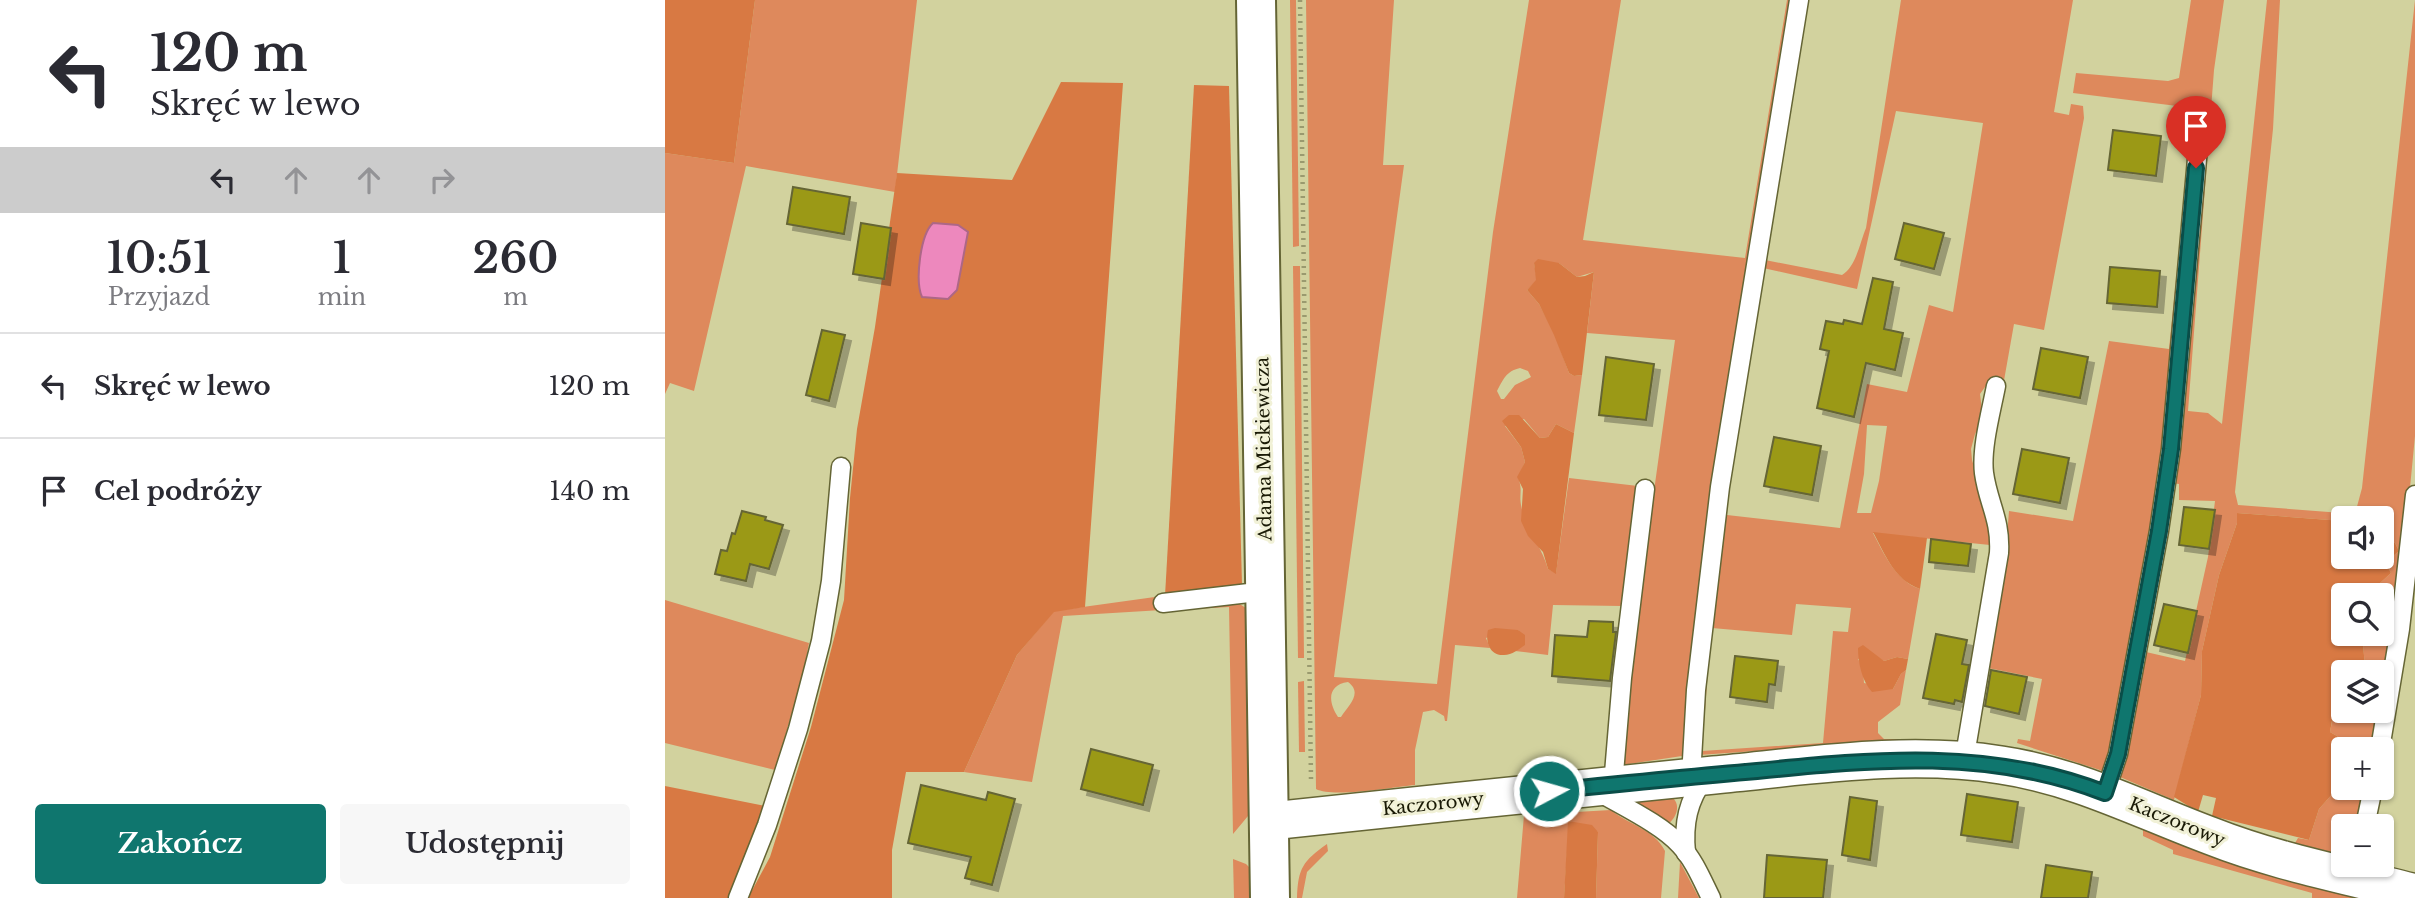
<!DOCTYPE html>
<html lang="pl">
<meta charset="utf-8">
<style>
body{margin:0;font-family:"Libre Baskerville",serif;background:#f7f7f7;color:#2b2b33;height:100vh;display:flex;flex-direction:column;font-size:26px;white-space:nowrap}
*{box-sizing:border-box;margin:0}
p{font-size:23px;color:#7c7c81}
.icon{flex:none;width:38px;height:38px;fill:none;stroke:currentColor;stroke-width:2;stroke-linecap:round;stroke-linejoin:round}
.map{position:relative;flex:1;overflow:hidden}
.side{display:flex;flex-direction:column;background:#fff;width:665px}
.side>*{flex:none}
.hud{background:#fff;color:#2b2b33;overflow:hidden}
.fabs{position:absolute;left:1666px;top:506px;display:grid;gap:14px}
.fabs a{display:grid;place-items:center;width:63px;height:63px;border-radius:7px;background:#fff;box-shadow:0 2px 5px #0004;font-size:35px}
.pin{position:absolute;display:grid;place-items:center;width:60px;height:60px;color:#fff;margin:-72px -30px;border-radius:50% 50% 50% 0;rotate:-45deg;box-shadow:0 0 7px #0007}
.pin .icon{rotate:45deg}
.me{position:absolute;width:77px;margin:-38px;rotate:84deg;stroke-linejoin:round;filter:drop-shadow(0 0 5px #0008)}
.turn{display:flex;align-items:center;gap:24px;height:147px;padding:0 35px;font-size:32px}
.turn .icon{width:91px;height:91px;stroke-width:2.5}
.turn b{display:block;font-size:49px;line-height:60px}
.lanes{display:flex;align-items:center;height:66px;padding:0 35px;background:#0003;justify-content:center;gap:35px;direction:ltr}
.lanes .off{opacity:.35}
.eta{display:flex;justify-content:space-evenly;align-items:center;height:119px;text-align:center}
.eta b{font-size:42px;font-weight:600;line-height:49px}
.primary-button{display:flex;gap:14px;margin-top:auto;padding:14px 35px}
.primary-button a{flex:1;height:80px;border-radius:7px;background:#0f766e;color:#fff;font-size:28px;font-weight:600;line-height:80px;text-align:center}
.primary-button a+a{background:#f7f7f7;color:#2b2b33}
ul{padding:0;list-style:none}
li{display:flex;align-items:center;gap:21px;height:105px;padding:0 35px;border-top:2px solid #e1e1e2}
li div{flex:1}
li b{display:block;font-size:26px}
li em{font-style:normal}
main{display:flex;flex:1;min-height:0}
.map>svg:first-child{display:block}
.green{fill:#de895c;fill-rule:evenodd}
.forest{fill:#d87943}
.water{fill:#ed88bd;stroke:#ad6786;stroke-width:2}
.building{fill:#9b9917;stroke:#656535;stroke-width:2;filter:url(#shadow)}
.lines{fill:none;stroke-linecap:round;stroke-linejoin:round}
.lane-casing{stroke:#656535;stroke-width:21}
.street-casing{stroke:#656535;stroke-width:40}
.secondary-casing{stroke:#656535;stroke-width:42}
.path{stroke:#9a9a6f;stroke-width:4.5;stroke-dasharray:2 5;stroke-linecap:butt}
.lane{stroke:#fff;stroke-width:18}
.street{stroke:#fff;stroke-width:37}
.secondary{stroke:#fff;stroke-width:38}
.route-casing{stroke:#0a4d48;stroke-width:18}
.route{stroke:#0f766e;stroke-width:12}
.labels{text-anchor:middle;stroke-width:6;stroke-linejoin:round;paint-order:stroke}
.street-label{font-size:18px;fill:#191905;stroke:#f1f1d7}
</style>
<main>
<section class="side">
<div class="hud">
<div class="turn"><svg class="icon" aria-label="left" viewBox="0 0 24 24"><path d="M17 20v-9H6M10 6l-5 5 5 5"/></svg><div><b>120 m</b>Skręć w lewo</div></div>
<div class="lanes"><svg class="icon" aria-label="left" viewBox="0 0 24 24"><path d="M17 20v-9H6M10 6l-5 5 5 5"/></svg><svg class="icon off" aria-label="ahead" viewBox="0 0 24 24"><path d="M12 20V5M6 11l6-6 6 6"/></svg><svg class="icon off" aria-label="ahead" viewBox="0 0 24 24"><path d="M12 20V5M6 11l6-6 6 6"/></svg><svg class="icon off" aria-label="right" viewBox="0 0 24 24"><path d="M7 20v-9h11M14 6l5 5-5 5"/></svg></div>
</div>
<div class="eta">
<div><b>10:51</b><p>Przyjazd</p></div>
<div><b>1</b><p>min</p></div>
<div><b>260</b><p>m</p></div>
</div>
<ul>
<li><svg class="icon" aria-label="left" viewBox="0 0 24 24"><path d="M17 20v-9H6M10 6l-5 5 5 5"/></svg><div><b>Skręć w lewo</b></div><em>120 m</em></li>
<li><svg class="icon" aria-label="arrive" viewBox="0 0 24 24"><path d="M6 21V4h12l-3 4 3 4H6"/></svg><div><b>Cel podróży</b></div><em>140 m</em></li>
</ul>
<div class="primary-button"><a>Zakończ</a><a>Udostępnij</a></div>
</section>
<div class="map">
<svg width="1750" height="898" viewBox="0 0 1750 898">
<defs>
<filter id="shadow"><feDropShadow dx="6" dy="6" stdDeviation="0" flood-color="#0004"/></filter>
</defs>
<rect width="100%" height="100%" fill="#d2d29e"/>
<g class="green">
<path d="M90 0H252L230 192 81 166 29 391 5 383 0 394V153L69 163Z"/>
<path d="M625 0H631L634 246 628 247Z"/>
<path d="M641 0H729L718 165H739L669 677 772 684 828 232 864 0H956L918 240 1080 258 1122 0H1127L1017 756 957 765 973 606 1010 340 922 333 929 272 912 277 894 263H869L872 280 862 290 874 304 890 335 904 373 909 376 917 375 909 433 891 424 883 437 875 438 859 419 840 426 856 447 860 462 853 477C858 491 854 493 856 505 860 528 877 547 883 569L891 573 904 478 973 486 957 606 888 605 883 655 850 651 860 644 853 630H843L821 638 825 648 790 645 782 721H780L779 716 769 710 758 712 750 750V785C729 787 668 798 651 789ZM855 368 863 371 866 377 850 385 839 399H836L832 391C838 380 841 371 855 368ZM683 682C698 693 684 705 676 717H673C663 702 662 685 683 682Z"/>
<path d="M1236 0H1408L1389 112 1404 115 1406 104 1418 106 1419 118 1379 330 1349 324 1335 403 1325 380 1315 394 1318 419 1310 434 1306 449 1307 460 1329 536 1319 616 1313 621 1325 545 1208 533C1219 554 1231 581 1255 589L1243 659 1232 657 1219 661 1210 656 1193 659 1198 668 1199 683 1228 689 1236 674 1241 670 1235 705 1213 722V733L1219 739H1258L1034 755 1042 658 1044 656 1037 751 1158 743 1168 631 1183 632 1186 608 1131 604 1127 635 1047 628 1063 482 1062 515 1175 528 1202 384 1242 392 1264 305 1288 312 1318 123 1231 111 1192 289 1098 268 1100 260 1177 275C1191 267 1195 242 1201 228ZM1202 425 1222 426 1214 481 1206 513H1192L1199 474Z"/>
<path d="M1526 0H1559L1549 70 1523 411 1543 413 1557 424 1602 0H1615L1608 129 1570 492 1573 505 1690 514 1697 488 1750 0V436L1738 560 1717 710V672H1697L1700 666 1697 634H1717V595H1702L1726 573 1723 567 1726 558 1734 551 1730 543 1717 541V518H1678V521L1572 513V523L1554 575 1537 651 1536 695 1509 800 1455 777 1487 607 1491 603 1481 652 1520 661 1543 557 1550 501 1514 500V484L1506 483 1528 108 1408 93 1411 73 1503 81 1514 78Z"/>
<path d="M1520 191H1524L1497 475 1450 745 1440 769 1438 771 1352 743 1353 739 1365 741 1377 679 1323 668 1341 550 1344 511 1408 521 1444 341 1504 349Z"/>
<path d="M628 266H635L639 658H633Z"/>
<path d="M497 596V610L398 616 367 782 299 772 352 655 389 611Z"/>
<path d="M0 600 144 643 137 679 110 770 0 743Z"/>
<path d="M573 603 584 610 588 810 568 834 564 607 528 609 531 606Z"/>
<path d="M639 681 640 752H634L633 682Z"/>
<path d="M1678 695V710L1701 711 1704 714 1709 710H1717L1709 749H1681L1672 736 1665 732 1672 696Z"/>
<path d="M1678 782V788H1702L1694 826H1678V855L1630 843 1633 838 1644 840 1654 809Z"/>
<path d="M1008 798C1016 806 1011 818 1003 824L965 804 968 800Z"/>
<path d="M946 810C964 825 989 829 1000 851L996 898H931L933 832 904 821 899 898H852L859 815Z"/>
<path d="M1478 827 1707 898H1647V893L1508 854V850L1478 836Z"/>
<path d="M662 844 663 851 642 872 637 898H632C633 868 638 861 662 844Z"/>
<path d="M568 859 581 864 588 871V898H569Z"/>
<path d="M1015 862 1034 898H1013Z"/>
</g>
<g class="forest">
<path d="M0 0H90L69 163 0 153Z"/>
<path d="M396 82 458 83 420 607 389 612 352 655 299 772H241L227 850V898H83L105 857 146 727 179 600 185 498 192 429 210 327 232 173 347 180Z"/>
<path d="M529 85 564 86 577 585 500 596Z"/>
<path d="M873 259 894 263 912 277 920 276 929 272 917 375 909 376 904 373 889 335 874 304 862 290 871 280 869 263Z"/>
<path d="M844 415H854L875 438 883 437 891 424 909 433 891 574 883 569 878 552 863 536 856 521 858 489 852 477 860 462 856 447 837 421Z"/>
<path d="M1572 513 1678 521V556H1717V541L1730 543 1734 551 1726 558 1723 567 1726 573 1702 595H1678V634H1697L1700 666 1697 672H1678V695L1671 697 1665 732 1672 736 1681 749H1678V782L1654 809 1644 840 1547 816 1551 798 1538 795 1533 812 1509 797 1536 695 1537 651 1554 575 1572 523Z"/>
<path d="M1208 532 1262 538 1255 589C1229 580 1220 554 1208 532Z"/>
<path d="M830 628 853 630 860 635V645C854 649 847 655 839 655 825 656 820 642 823 630Z"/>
<path d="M1198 645 1219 661 1232 657 1243 659 1241 670 1236 674 1228 689 1207 692C1197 681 1193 663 1193 648Z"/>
<path d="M0 786 100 806 65 898H0Z"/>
<path d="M903 821 927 825 933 832 931 898H899Z"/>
</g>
<path class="water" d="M268 223 293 225 303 232 292 290 283 299 257 297C250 281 255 235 268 223Z"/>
<g class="building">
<path d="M1448 130 1496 136 1491 176 1443 170Z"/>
<path d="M128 187 185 197 179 234 122 224Z"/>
<path d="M196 223 226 228 219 279 188 274Z"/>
<path d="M1239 223 1279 233 1269 269 1230 259Z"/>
<path d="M1445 267 1495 271 1492 307 1442 303Z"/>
<path d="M1208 278 1228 282 1219 329 1238 333 1230 370 1201 363 1189 417 1152 408 1164 351 1155 349 1161 321 1178 324 1179 320 1197 324Z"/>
<path d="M157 330 180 335 164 401 141 395Z"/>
<path d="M1376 348 1423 357 1415 398 1368 389Z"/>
<path d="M941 357 989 364 981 420 934 415Z"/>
<path d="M1109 437 1156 446 1147 495 1099 486Z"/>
<path d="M1357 449 1404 458 1395 503 1348 494Z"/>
<path d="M1519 507 1550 510 1544 549 1514 545Z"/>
<path d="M77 511 101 517 100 520 118 525 104 569 85 564 81 581 50 574 56 550 62 551 67 533 70 534Z"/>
<path d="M1266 539 1306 544 1303 566 1264 562Z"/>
<path d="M1499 604 1532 611 1523 653 1489 645Z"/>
<path d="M924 621 948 622V632H951L945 681 887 676 890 635 922 637Z"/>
<path d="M1271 634 1302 640 1297 664 1304 665 1297 702 1290 700 1289 704 1258 698Z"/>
<path d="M1070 656 1113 661 1110 685 1104 684 1102 702 1065 697Z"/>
<path d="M1326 670 1362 677 1354 714 1320 706Z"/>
<path d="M426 749 488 765 478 805 416 789Z"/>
<path d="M256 785 321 800 323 792 350 799 327 885 300 878 306 857 243 843Z"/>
<path d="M1302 794 1353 802 1347 842 1296 835Z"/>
<path d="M1185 797 1212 801 1205 860 1177 855Z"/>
<path d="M1102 855 1162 860 1158 898H1099Z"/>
<path d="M1381 865 1427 872 1423 898H1376Z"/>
</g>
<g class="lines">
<defs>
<g id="lane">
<path d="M498 603 601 591"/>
<path d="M1715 749 1735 629 1750 495"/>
<path d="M1299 761 1334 553C1336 519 1323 503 1319 473 1316 448 1326 412 1331 386"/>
<path d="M1026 777 1031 690 1055 487 1134 0"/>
<path d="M948 785 957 678 980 489"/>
<path d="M932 791C957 806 996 824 1015 845 1029 860 1037 880 1046 898"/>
<path d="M1440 793 1453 754 1494 531 1506 449 1533 148"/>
<path d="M1700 826 1708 788"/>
<path d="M1021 853C1018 823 1023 801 1040 777"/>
<path d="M73 898 102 825 133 729 156 641 166 581 176 467"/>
</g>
<path id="street" d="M605 821C753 806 901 789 1049 775 1143 766 1241 750 1336 765 1411 776 1476 810 1546 836 1612 862 1682 875 1750 893"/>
<path id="secondary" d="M591 0 605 898"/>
</defs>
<use href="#lane" class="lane-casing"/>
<use href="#street" class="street-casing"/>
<use href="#secondary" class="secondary-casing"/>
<path class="path" d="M635 0 646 779"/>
<use href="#lane" class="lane"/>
<use href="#street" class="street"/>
<use href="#secondary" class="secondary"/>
</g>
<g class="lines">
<defs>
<path id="route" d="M884 791C953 784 1022 777 1092 771 1211 759 1325 748 1440 793L1453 754 1494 531 1506 449 1531 168"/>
</defs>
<use href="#route" class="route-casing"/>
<use href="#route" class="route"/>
</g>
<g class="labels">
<g class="street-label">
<text transform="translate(599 449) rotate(-91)" y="6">Adama Mickiewicza</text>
<text transform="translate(768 804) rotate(-6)" y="6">Kaczorowy</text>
<text transform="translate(1512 822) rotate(22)" y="6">Kaczorowy</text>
</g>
</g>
</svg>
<div class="fabs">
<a><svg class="icon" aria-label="sound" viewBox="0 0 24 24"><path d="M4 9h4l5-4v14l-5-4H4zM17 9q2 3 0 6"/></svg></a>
<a><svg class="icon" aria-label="search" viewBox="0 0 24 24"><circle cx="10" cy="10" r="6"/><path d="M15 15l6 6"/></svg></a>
<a><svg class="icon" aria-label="layers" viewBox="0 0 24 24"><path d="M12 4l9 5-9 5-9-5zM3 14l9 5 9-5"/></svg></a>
<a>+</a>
<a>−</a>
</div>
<div class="pin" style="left:1531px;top:168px;background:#d93025"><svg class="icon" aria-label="arrive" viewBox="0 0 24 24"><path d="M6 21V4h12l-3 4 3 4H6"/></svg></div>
<svg class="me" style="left:884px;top:791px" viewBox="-20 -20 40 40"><circle r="17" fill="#0f766e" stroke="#fff" stroke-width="3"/><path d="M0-11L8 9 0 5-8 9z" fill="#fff"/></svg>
</div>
</main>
